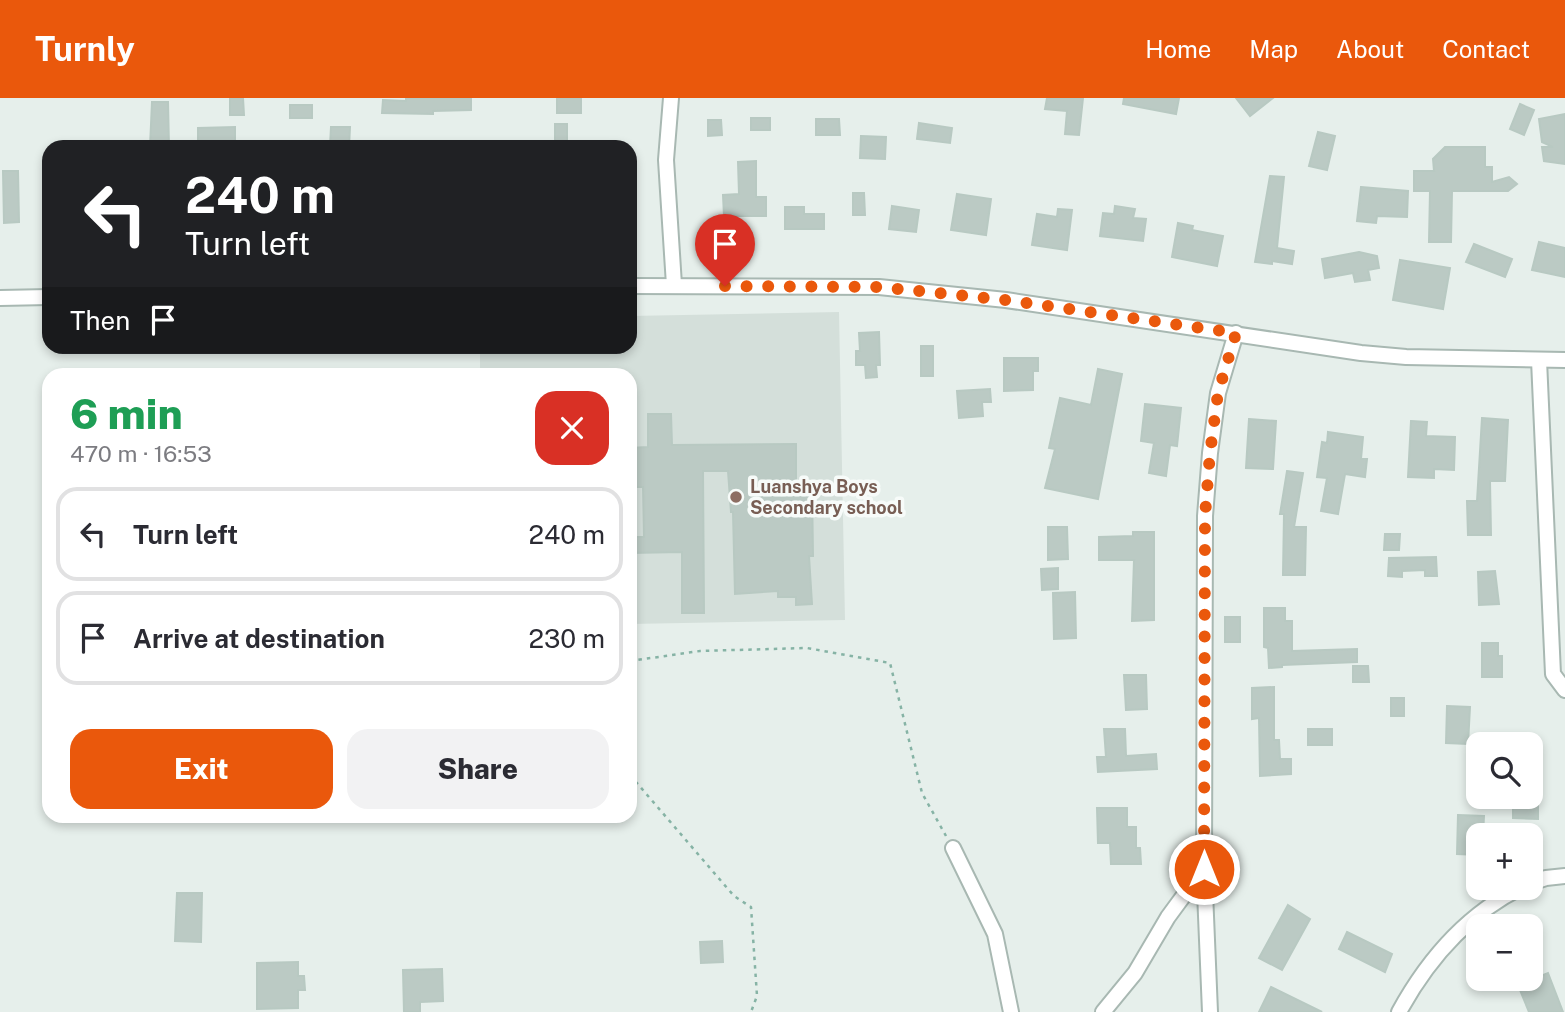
<!DOCTYPE html>
<meta charset="utf-8">
<style>
body{margin:0;font-family:"Public Sans",sans-serif;background:#f2f2f3;color:#2b2b33;height:100vh;display:flex;flex-direction:column;font-size:26px;white-space:nowrap}
*{box-sizing:border-box;margin:0}
p{font-size:23px;color:#7c7c81}
.icon{flex:none;width:38px;height:38px;fill:none;stroke:currentColor;stroke-width:2;stroke-linecap:round;stroke-linejoin:round}
.map{position:relative;flex:1;overflow:hidden}
.sheet{position:absolute;left:42px;top:270px;width:595px;height:455px;display:flex;flex-direction:column;background:#fff;border-radius:21px;box-shadow:0 4px 10px #0003}
.sheet>*{flex:none}
.hud{position:absolute;left:42px;top:42px;width:595px;height:214px;border-radius:21px;box-shadow:0 4px 10px #0003;background:#202124;color:#fff;overflow:hidden}
.fabs{position:absolute;left:1466px;top:634px;display:grid;gap:14px}
.fabs a{display:grid;place-items:center;width:77px;height:77px;border-radius:14px;background:#fff;box-shadow:0 4px 10px #0003;font-size:35px}
.pin{position:absolute;display:grid;place-items:center;width:60px;height:60px;color:#fff;margin:-72px -30px;border-radius:50% 50% 50% 0;rotate:-45deg;box-shadow:0 0 7px #0007}
.pin .icon{rotate:45deg}
.me{position:absolute;width:77px;margin:-38px;rotate:0deg;stroke-linejoin:round;filter:drop-shadow(0 0 5px #0008)}
.turn{display:flex;align-items:center;gap:24px;height:147px;padding:0 28px;font-size:32px}
.turn .icon{width:91px;height:91px;stroke-width:2.5}
.turn b{display:block;font-size:49px;line-height:60px}
.then{display:flex;align-items:center;height:66px;padding:0 28px;background:#0003;gap:14px;font-size:26px}
.round{display:grid;place-items:center;flex:none;width:74px;height:74px;border-radius:21px;background:#f2f2f3}
.head{display:flex;align-items:center;justify-content:space-between;height:119px;padding:0 28px}
h1{font-size:42px;font-weight:800;line-height:52px;color:#1e9e55}
.primary-button{display:flex;gap:14px;margin-top:auto;padding:14px 28px}
.primary-button a{flex:1;height:80px;border-radius:21px;background:#ea580c;color:#fff;font-size:28px;font-weight:800;line-height:80px;text-align:center}
.primary-button a+a{background:#f2f2f3;color:#2b2b33}
ul{padding:0;list-style:none}
li{display:flex;align-items:center;gap:21px;height:94px;margin:0 14px 10px;padding:0 14px;border:4px solid #e1e1e2;border-radius:21px}
li div{flex:1}
li b{display:block;font-size:26px}
li em{font-style:normal}
header{display:flex;align-items:center;gap:42px;box-sizing:border-box;height:98px;padding:0 35px;background:#ea580c;color:#fff}
header strong{font-size:33px}
nav{display:flex;gap:38px;margin-inline-start:auto;font-size:24px}
.map>svg:first-child{display:block}
.built{fill:#d4dfda}
.building{fill:#bbcac4;stroke:#b8c9c2;stroke-width:2}
.lines{fill:none;stroke-linecap:round;stroke-linejoin:round}
.minor-casing{stroke:#a8b8b2;stroke-width:18}
.path{stroke:#86b3a5;stroke-width:2.5;stroke-dasharray:3.5 5;stroke-linecap:butt}
.minor{stroke:#fff;stroke-width:14}
.route{stroke:#ea580c;stroke-width:12;stroke-dasharray:0 21.6}
.education-dot{fill:#8d6e63;stroke:#f7fbf9;stroke-width:2.5}
.labels{text-anchor:middle;stroke-width:7;stroke-linejoin:round;paint-order:stroke}
.education-label{font-size:18px;font-weight:bold;fill:#785e54;stroke:#f7fbf9;text-anchor:start}
</style>
<header>
<strong>Turnly</strong>
<nav><a>Home</a><a>Map</a><a>About</a><a>Contact</a></nav>
</header>
<div class="map">
<svg width="1565" height="914" viewBox="0 0 1565 914">
<rect width="100%" height="100%" fill="#e6efeb"/>
<path class="built" d="M839 214 845 522 630 526V276H480V249L630 248V218Z"/>
<g class="building">
<path d="M230 0H243L244 17H230Z"/>
<path d="M406 0H471V12L433 13V16L382 15 383 2 406 3Z"/>
<rect x="557" y="0" width="24" height="15"/>
<path d="M1047 0H1083L1079 37 1065 36 1067 13 1045 11Z"/>
<path d="M1124 0H1179L1176 16 1123 6Z"/>
<path d="M1236 0H1273L1250 18Z"/>
<path d="M152 4H168L169 49H150Z"/>
<path d="M1520 6 1534 12 1524 37 1510 31Z"/>
<rect x="290" y="7" width="22" height="13"/>
<path d="M1565 16V66L1544 63 1542 49H1553L1542 44 1539 21Z"/>
<rect x="751" y="20" width="19" height="12"/>
<path d="M816 21H839L840 37H816Z"/>
<path d="M708 22H721L722 37 708 38Z"/>
<path d="M919 25 952 30 950 45 917 41Z"/>
<rect x="555" y="26" width="12" height="23"/>
<path d="M235 29V45L198 46V30Z"/>
<path d="M331 29H350L349 49H330Z"/>
<path d="M1318 34 1335 38 1327 72 1309 68Z"/>
<path d="M861 38 886 39 885 61 860 60Z"/>
<path d="M1445 49H1485V69H1492V84L1509 79 1517 86 1508 93H1452L1451 144H1429L1430 93H1414V73H1434L1433 61Z"/>
<path d="M756 63V99H766V118H724L723 97 739 96 738 64Z"/>
<path d="M3 73H18L19 124 4 125Z"/>
<path d="M1270 78 1284 79 1277 150 1294 153 1292 166 1272 163V166L1255 164Z"/>
<path d="M1361 89 1408 93 1407 119 1377 118 1376 125 1357 123Z"/>
<path d="M853 95H864L865 117H853Z"/>
<path d="M957 96 991 101 986 137 951 132Z"/>
<path d="M892 108 919 112 916 134 889 131Z"/>
<path d="M1115 108 1135 111 1133 120 1146 121 1143 143 1100 138 1103 115 1114 116Z"/>
<path d="M785 109H804V116H824V131H785Z"/>
<path d="M1058 111 1072 112 1067 152 1032 147 1037 116 1057 119Z"/>
<path d="M1178 125 1193 128 1192 132 1223 138 1217 168 1172 159Z"/>
<path d="M1539 144 1565 150V179L1532 172Z"/>
<path d="M1474 146 1512 161 1505 179 1466 164Z"/>
<path d="M1359 154 1377 158 1379 170 1368 172 1370 182 1355 184 1353 175 1325 180 1322 161Z"/>
<path d="M1400 162 1450 170 1443 211 1393 202Z"/>
<path d="M879 234 880 267H876L877 279 866 280 865 267H856V253H860L859 235Z"/>
<rect x="921" y="248" width="12" height="30"/>
<path d="M1004 260H1038V273H1033V292L1004 293Z"/>
<path d="M1098 271 1122 276 1098 401 1045 390 1055 351 1049 350 1060 300 1091 307Z"/>
<path d="M990 291 991 304H982L983 318 959 320 957 293Z"/>
<path d="M1145 306 1181 310 1177 348 1170 347 1166 378 1149 375 1154 345 1141 343Z"/>
<path d="M648 316H671L672 347 796 346V390L812 389 813 458H809L812 506 796 507V499H778V493L735 496 733 414H731L728 373H703L704 515H682V454L630 455V439H644L643 389H630V350L648 349Z"/>
<path d="M1482 320 1508 322 1505 383H1490L1491 437H1468L1467 403H1477Z"/>
<path d="M1249 321 1276 323 1273 371 1246 370Z"/>
<path d="M1411 323 1427 324 1426 338 1455 339 1454 372 1434 371V380L1408 379Z"/>
<path d="M1328 334 1363 339 1361 361H1367L1365 379 1345 376 1338 416 1321 413 1327 380 1317 379 1322 344 1327 345Z"/>
<path d="M1287 373 1303 375 1294 429H1306L1305 477H1283L1284 416H1280Z"/>
<path d="M1048 429H1067L1068 461 1048 462Z"/>
<path d="M1133 434H1154V522L1132 523 1134 462H1099V439L1133 438Z"/>
<path d="M1385 436H1400L1399 452H1384Z"/>
<path d="M1436 459 1437 478H1425V472L1402 473V479L1388 478 1389 460Z"/>
<path d="M1058 470V491L1042 492 1041 471Z"/>
<path d="M1495 473 1499 506 1479 507 1478 474Z"/>
<path d="M1075 494 1076 540 1054 541 1053 495Z"/>
<path d="M1264 510H1285V523H1292V553L1357 551V564L1282 567V569L1269 570 1268 550 1264 549Z"/>
<rect x="1225" y="519" width="15" height="25"/>
<path d="M1482 545H1498V558H1502V579H1482Z"/>
<path d="M1353 568H1368L1369 584H1353Z"/>
<path d="M1124 577H1146L1147 611 1126 612Z"/>
<path d="M1274 589V642H1279L1280 661H1291V676L1260 678 1259 620 1252 621V590Z"/>
<rect x="1391" y="600" width="13" height="18"/>
<path d="M1447 608 1470 609 1468 646 1446 645Z"/>
<path d="M1104 631H1125L1126 658 1156 656 1157 671 1098 674 1097 659H1106Z"/>
<rect x="1308" y="631" width="24" height="16"/>
<path d="M1513 698H1538V721L1513 720Z"/>
<path d="M1097 710H1127V729H1136V750H1140L1141 766H1111L1110 745H1098Z"/>
<path d="M1458 717 1484 718 1483 737H1479V757L1457 756Z"/>
<path d="M177 795H202L201 844 175 843Z"/>
<path d="M1288 807 1310 821 1282 872 1259 860Z"/>
<path d="M1347 834 1392 856 1385 874 1339 851Z"/>
<path d="M722 843 723 864 701 865 700 844Z"/>
<path d="M298 864V878H304L305 892H298V910L257 911V865Z"/>
<path d="M442 871 443 903 420 904V914H404L403 872Z"/>
<path d="M1548 875 1563 914H1529L1518 887Z"/>
<path d="M1271 889 1322 914H1259Z"/>
</g>
<g class="lines">
<defs>
<g id="minor">
<path d="M671 0 666 62 674 187"/>
<path d="M630 188 879 189 1006 202 1361 255 1406 259 1565 262"/>
<path d="M0 200 49 199"/>
<path d="M1539 262 1553 576 1565 592"/>
<path d="M953 750 995 836 1011 914"/>
<path d="M1531 785 1546 780 1565 778"/>
<path d="M1103 914 1135 875 1168 819 1204 770"/>
<path d="M1210 914 1204 770 1205 418 1210 355 1218 295 1236 235"/>
<path d="M1399 914C1428 861 1467 816 1522 789"/>
</g>
</defs>
<use href="#minor" class="minor-casing"/>
<g class="path">
<path d="M630 563 700 553 807 550 890 565 922 695 946 738"/>
<path d="M630 677 734 798 751 809 757 898 751 914"/>
</g>
<use href="#minor" class="minor"/>
</g>
<g class="lines">
<path class="route" d="M725 188 879 189 1006 202 1236 235 1218 295 1210 355 1205 418 1204 771"/>
</g>
<circle class="education-dot" cx="736" cy="399" r="7"/>
<g class="labels">
<g class="education-label">
<text x="750" y="395">Luanshya Boys<tspan x="750" dy="21">Secondary school</tspan></text>
</g>
</g>
</svg>
<div class="fabs">
<a><svg class="icon" aria-label="search" viewBox="0 0 24 24"><circle cx="10" cy="10" r="6"/><path d="M15 15l6 6"/></svg></a>
<a>+</a>
<a>−</a>
</div>
<div class="pin" style="left:725px;top:188px;background:#d93025"><svg class="icon" aria-label="arrive" viewBox="0 0 24 24"><path d="M6 21V4h12l-3 4 3 4H6"/></svg></div>
<svg class="me" style="left:1204px;top:771px" viewBox="-20 -20 40 40"><circle r="17" fill="#ea580c" stroke="#fff" stroke-width="3"/><path d="M0-11L8 9 0 5-8 9z" fill="#fff"/></svg>
<div class="hud">
<div class="turn"><svg class="icon" aria-label="left" viewBox="0 0 24 24"><path d="M17 20v-9H6M10 6l-5 5 5 5"/></svg><div><b>240 m</b>Turn left</div></div>
<div class="then">Then<svg class="icon" aria-label="arrive" viewBox="0 0 24 24"><path d="M6 21V4h12l-3 4 3 4H6"/></svg></div>
</div>
<section class="sheet">
<div class="head"><div><h1>6 min</h1><p>470 m · 16:53</p></div><a class="round" style="background:#d93025;color:#fff"><svg class="icon" aria-label="close" viewBox="0 0 24 24"><path d="M6 6l12 12M18 6L6 18"/></svg></a></div>
<ul>
<li><svg class="icon" aria-label="left" viewBox="0 0 24 24"><path d="M17 20v-9H6M10 6l-5 5 5 5"/></svg><div><b>Turn left</b></div><em>240 m</em></li>
<li><svg class="icon" aria-label="arrive" viewBox="0 0 24 24"><path d="M6 21V4h12l-3 4 3 4H6"/></svg><div><b>Arrive at destination</b></div><em>230 m</em></li>
</ul>
<div class="primary-button"><a>Exit</a><a>Share</a></div>
</section>
</div>
